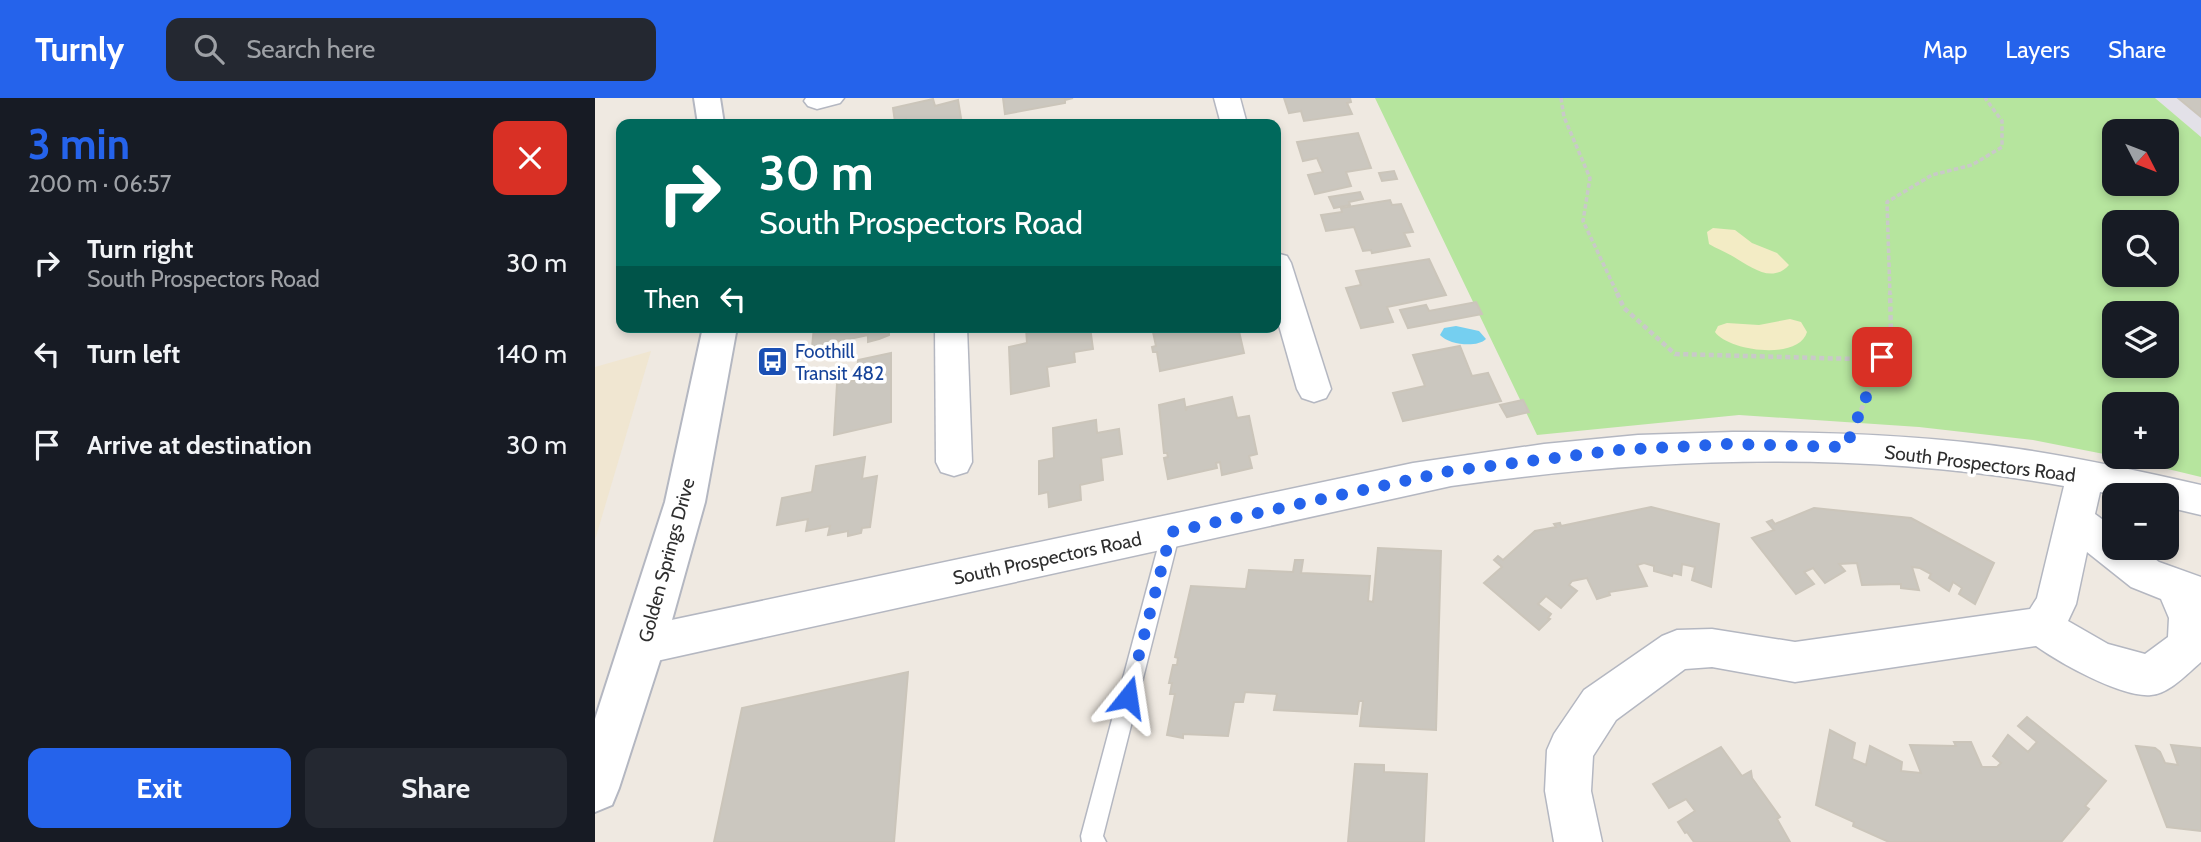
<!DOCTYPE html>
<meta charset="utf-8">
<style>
body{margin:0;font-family:Cabin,sans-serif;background:#242831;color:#f1f3f6;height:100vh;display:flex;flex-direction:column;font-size:26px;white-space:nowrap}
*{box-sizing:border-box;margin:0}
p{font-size:23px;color:#9ea1a6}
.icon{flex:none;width:38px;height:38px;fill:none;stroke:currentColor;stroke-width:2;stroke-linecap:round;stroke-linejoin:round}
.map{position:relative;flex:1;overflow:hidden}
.side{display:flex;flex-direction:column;background:#171b24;width:595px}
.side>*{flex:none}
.hud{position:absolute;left:21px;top:21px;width:665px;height:214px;border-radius:14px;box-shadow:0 4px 10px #0003;background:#00695c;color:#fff;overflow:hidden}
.needle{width:46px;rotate:132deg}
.buttons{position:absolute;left:1507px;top:21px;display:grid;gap:14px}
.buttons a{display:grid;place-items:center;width:77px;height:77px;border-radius:14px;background:#171b24;box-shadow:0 4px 10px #0003;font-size:35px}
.pin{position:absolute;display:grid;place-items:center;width:60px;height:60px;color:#fff;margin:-30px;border-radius:14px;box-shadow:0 4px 10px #0006}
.me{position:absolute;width:77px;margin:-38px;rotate:15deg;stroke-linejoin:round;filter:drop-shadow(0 0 5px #0008)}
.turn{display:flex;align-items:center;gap:24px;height:147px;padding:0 28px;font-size:32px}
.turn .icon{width:91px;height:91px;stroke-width:2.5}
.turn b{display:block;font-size:49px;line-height:60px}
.then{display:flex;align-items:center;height:66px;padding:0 28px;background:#0003;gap:14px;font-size:26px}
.round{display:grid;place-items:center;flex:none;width:74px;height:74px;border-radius:14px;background:#242831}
.summary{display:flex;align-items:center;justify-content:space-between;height:119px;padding:0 28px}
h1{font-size:42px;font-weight:800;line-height:52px;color:#2563eb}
.primary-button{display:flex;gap:14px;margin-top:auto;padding:14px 28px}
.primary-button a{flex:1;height:80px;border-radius:14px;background:#2563eb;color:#fff;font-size:28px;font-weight:800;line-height:80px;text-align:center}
.primary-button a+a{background:#242831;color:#f1f3f6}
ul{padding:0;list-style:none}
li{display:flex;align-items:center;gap:21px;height:91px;padding:0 28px}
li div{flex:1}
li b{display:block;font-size:26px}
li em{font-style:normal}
header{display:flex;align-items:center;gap:42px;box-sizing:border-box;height:98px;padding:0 35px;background:#2563eb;color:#fff}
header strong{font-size:33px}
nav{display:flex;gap:38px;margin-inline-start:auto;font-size:24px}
.search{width:490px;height:63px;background:#242831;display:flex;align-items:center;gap:18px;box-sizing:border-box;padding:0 24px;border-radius:14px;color:#9ea1a6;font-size:26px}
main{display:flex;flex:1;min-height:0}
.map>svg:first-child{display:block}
.industrial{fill:#e3e1e8}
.education{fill:#f0e6d1}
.green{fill:#b6e59e;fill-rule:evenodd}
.sand{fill:#f3ecc5}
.water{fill:#75cff0}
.building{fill:#cbc7bf;stroke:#cbc5ba;stroke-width:2}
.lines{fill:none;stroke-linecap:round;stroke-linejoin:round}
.service-casing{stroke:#b4b7c1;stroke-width:3}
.minor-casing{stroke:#b4b7c1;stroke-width:3}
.secondary-casing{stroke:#b4b7c1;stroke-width:4}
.path-far1{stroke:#c9c9c9;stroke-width:3.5;stroke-dasharray:4.5 2.5;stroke-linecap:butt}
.path{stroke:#c9c9c9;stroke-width:4.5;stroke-dasharray:5 3.5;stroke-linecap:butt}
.service{fill:#fff;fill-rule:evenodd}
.minor{fill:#fff;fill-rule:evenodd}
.secondary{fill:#fff;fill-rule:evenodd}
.route{stroke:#2563eb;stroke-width:12;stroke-dasharray:0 21.6}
.labels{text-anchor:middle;stroke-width:7;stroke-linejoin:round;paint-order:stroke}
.transit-label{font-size:19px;fill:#164399;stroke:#fff;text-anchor:start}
.street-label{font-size:19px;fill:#2e2e2e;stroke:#fff}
</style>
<header>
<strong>Turnly</strong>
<div class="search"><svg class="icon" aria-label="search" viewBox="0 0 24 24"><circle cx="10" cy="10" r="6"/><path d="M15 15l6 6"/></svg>Search here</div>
<nav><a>Map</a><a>Layers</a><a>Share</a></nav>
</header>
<main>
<section class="side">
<div class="summary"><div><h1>3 min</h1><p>200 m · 06:57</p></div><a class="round" style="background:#d93025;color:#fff"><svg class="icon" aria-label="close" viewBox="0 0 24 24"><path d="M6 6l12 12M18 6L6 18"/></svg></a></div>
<ul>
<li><svg class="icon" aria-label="right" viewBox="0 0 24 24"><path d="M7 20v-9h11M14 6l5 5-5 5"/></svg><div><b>Turn right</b><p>South Prospectors Road</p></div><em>30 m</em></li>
<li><svg class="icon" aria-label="left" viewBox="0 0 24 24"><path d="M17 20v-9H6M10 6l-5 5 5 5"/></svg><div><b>Turn left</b></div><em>140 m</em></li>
<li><svg class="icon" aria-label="arrive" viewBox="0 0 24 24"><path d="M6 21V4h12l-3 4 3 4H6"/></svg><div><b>Arrive at destination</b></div><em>30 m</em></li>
</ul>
<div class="primary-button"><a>Exit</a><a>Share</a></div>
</section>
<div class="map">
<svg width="1606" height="744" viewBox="0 0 1606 744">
<rect width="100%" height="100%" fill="#efe9e1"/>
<path class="industrial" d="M1560 0H1606V39Z"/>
<path class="education" d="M56 253 0 442V269Z"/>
<path class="green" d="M780 0H1560L1606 39V379L1523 359H1572V306H1519V358L1438 342 1324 329 1144 317 942 337ZM1519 33H1572V86H1519ZM1519 124H1572V177H1519ZM1519 215H1572V268H1519Z"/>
<g class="sand">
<path d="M1118 130 1140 132 1157 145 1182 155 1194 167C1177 186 1156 169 1139 159 1131 154 1122 151 1114 146L1112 134Z"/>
<path d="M1195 221 1206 224 1212 234C1204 263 1133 253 1120 234L1123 228 1132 225 1164 227Z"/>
</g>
<path class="water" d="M861 228 884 233 891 241C882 250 854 247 845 237L849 230Z"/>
<g class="building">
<path d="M408 0H478L470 2V5L410 16Z"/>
<path d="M689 0H755L756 4 752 5 757 16 709 23 706 13 694 15Z"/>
<path d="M1583 0H1606V19Z"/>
<path d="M338 1 340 8 363 2 367 26H312L311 21 300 24 298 10Z"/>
<path d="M763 35 776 70 751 74 756 88 720 96 713 77 728 74 722 60 708 63 702 44Z"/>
<path d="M799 73 802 81 787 83 784 75Z"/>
<path d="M765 94 768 101 754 104 755 107 739 110 734 99Z"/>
<path d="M795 102 797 107 806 106 818 134 809 135 815 148 777 155 776 152 768 153 759 129 731 133 726 117 747 114 746 110Z"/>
<path d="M834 161 851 197 792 209 798 224 766 230 751 190 766 187 761 173Z"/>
<path d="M881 204 887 216 813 230 805 212 831 207 834 213Z"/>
<path d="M219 229H301L294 232V237L284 241 273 244V237L217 249Z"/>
<path d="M495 229 498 251 479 254 480 264 452 269 454 288 416 296 414 249 432 245 431 230Z"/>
<path d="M580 229H643L649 255 565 273 562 254H558L557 249 561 248 558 234Z"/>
<path d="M865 248 877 278 893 275 906 303 808 323 798 295 830 288 818 257Z"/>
<path d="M296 255V324L239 337 242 286 262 282 263 262Z"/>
<path d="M637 299 642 320 654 318 662 356 654 358 657 370 627 377 625 364 621 365 622 370 573 381 569 360 573 359 572 355H569L564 307 589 301 591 313 592 309Z"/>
<path d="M928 302 934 314 912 319 905 307Z"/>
<path d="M501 322 502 335 524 331 527 356 506 360 508 382 485 387 486 402 454 409 453 394 444 396V363L459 360 458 330Z"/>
<path d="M270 359 267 381 282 378 275 429 267 430 266 435 253 438V433L233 437 235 428 211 433 213 421 182 427 187 400 217 394 221 368Z"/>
<path d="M1056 409 1124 426 1116 489 1097 482 1100 469 1087 466 1086 477 1078 475 1077 478 1059 473V468L1049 465 1042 467 1052 488 1014 494 1015 497 1002 501 992 480 977 483 974 487 982 493 966 510 951 498 943 506 956 516 953 520 955 521 944 532 889 485 907 469 899 462 903 458 908 462 940 433 961 429 959 426 965 425 966 428Z"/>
<path d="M1219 410 1316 420 1399 465 1380 506 1364 496 1367 490 1358 484 1354 493 1334 480 1336 476 1325 470 1317 469 1324 492 1306 490V486L1267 487 1262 465 1244 466 1250 473 1230 485 1218 470 1209 474 1219 486 1201 496 1157 440 1179 432 1172 424 1177 422 1180 426Z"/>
<path d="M783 450 846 453 841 632 765 628 768 603H764L762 616 679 612 682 596 650 594 648 604H639L633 638 588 636V640L572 637 580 596H575L577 585H574L578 567H582L583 560 580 559 596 488 651 491 654 472 698 474 700 462H708L706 475 775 478 773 503 778 504Z"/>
<path d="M313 574 299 744H119L147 610Z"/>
<path d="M1432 619 1511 683 1490 708 1494 711 1467 743 1294 744 1258 728 1259 724 1221 707 1235 632 1260 645 1257 661 1271 667 1275 648 1307 664 1306 673 1326 675 1315 647 1361 648 1359 644H1376L1387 669H1402L1406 665 1398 658 1413 637 1433 654 1442 644 1423 628Z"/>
<path d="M1576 647 1606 650V733L1572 729 1541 648 1560 650 1565 654 1570 665 1583 667Z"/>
<path d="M1126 649 1147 678 1156 673 1157 680 1185 719 1182 721 1195 744H1099L1092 734 1090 735 1083 724 1100 713 1091 701 1074 710 1058 686Z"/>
<path d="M760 666 789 667V674L832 676 829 744H753Z"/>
</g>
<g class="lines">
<defs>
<path id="service" d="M576 426 583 429 585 434 508 738 511 744H487L486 738 567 434 569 429Z"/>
<g id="minor">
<path d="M211 0H249L245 5 222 11 213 8 209 3Z"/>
<path d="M619 0H645L652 26H626Z"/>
<path d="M681 155 692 158 696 165 736 291 731 300 719 304 707 300 702 291 681 217Z"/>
<path d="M340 229H372L377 364 372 374 359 378 346 374 341 364Z"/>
<path d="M1138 334C1233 334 1329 337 1424 351 1485 360 1545 373 1606 387V417L1572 409V397H1522L1505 394 1500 416 1519 430V450H1545L1564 464 1606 479V564C1593 575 1574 596 1556 597 1527 600 1465 565 1441 548L1200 584 1117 569 1090 571 1021 622 998 658 996 693 1007 744H959L950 693 952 652 959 636 989 592 1067 538 1082 532 1117 531 1200 544 1435 511 1442 500 1469 388C1265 352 1061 359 856 388L48 566 33 561 27 547 33 533 48 528 818 365 949 346 1043 337ZM1492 454 1536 489 1566 501 1574 520 1573 539 1550 556 1513 546 1473 523 1481 506Z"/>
</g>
<g id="secondary">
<path d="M99 0H125L129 26H103Z"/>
<path d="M108 229H142L110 404 70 547 24 690 17 707 0 714V621L70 404Z"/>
</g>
</defs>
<use href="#service" class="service-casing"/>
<use href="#minor" class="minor-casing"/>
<use href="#secondary" class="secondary-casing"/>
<g class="path-far1">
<path d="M966 0 969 19 995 80 988 123 1023 197"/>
<path d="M1295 197 1292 104 1337 77 1377 67 1407 49V23L1390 0"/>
</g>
<g class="path">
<path d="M1022 195 1029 210 1080 256 1260 261 1296 236 1295 195"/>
<path d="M1263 320 1296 237"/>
</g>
<use href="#service" class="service"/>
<use href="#minor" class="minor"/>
<use href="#secondary" class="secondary"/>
</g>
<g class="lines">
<path class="route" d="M533 599 576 434 855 373 1023 352 1133 346 1251 349 1287 259"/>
</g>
<defs>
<symbol id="bus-square" viewBox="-11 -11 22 22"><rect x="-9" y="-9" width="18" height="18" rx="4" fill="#1a4fb4" stroke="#fff"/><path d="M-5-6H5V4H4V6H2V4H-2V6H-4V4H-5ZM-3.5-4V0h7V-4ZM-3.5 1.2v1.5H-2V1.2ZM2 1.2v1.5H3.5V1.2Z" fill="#fff"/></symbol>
</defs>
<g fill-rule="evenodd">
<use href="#bus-square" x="160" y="246" width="35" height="35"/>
</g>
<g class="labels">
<g class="transit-label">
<text x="200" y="260">Foothill<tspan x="200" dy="22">Transit 482</tspan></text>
</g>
<g class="street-label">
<text transform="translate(1385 365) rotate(7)" y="7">South Prospectors Road</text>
<text transform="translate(452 460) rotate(-12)" y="7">South Prospectors Road</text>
<text transform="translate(71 462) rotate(-75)" y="7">Golden Springs Drive</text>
</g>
</g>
</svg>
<div class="buttons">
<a><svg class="needle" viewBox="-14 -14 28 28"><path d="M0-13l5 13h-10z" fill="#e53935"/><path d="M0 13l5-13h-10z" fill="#9ea1a6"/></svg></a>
<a><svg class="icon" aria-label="search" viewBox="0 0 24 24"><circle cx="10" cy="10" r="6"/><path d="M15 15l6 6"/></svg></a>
<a><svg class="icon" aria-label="layers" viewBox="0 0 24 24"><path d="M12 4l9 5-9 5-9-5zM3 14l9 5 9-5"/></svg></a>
<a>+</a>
<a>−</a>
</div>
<div class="pin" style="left:1287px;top:259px;background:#d93025"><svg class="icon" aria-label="arrive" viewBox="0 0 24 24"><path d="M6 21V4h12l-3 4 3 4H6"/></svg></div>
<svg class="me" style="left:533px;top:599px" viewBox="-20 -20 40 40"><path d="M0-17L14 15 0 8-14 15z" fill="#2563eb" stroke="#fff" stroke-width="4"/></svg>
<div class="hud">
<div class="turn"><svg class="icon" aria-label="right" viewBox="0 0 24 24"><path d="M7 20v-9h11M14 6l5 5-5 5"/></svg><div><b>30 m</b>South Prospectors Road</div></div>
<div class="then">Then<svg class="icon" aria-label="left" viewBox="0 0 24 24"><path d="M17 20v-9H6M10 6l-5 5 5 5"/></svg></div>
</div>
</div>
</main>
